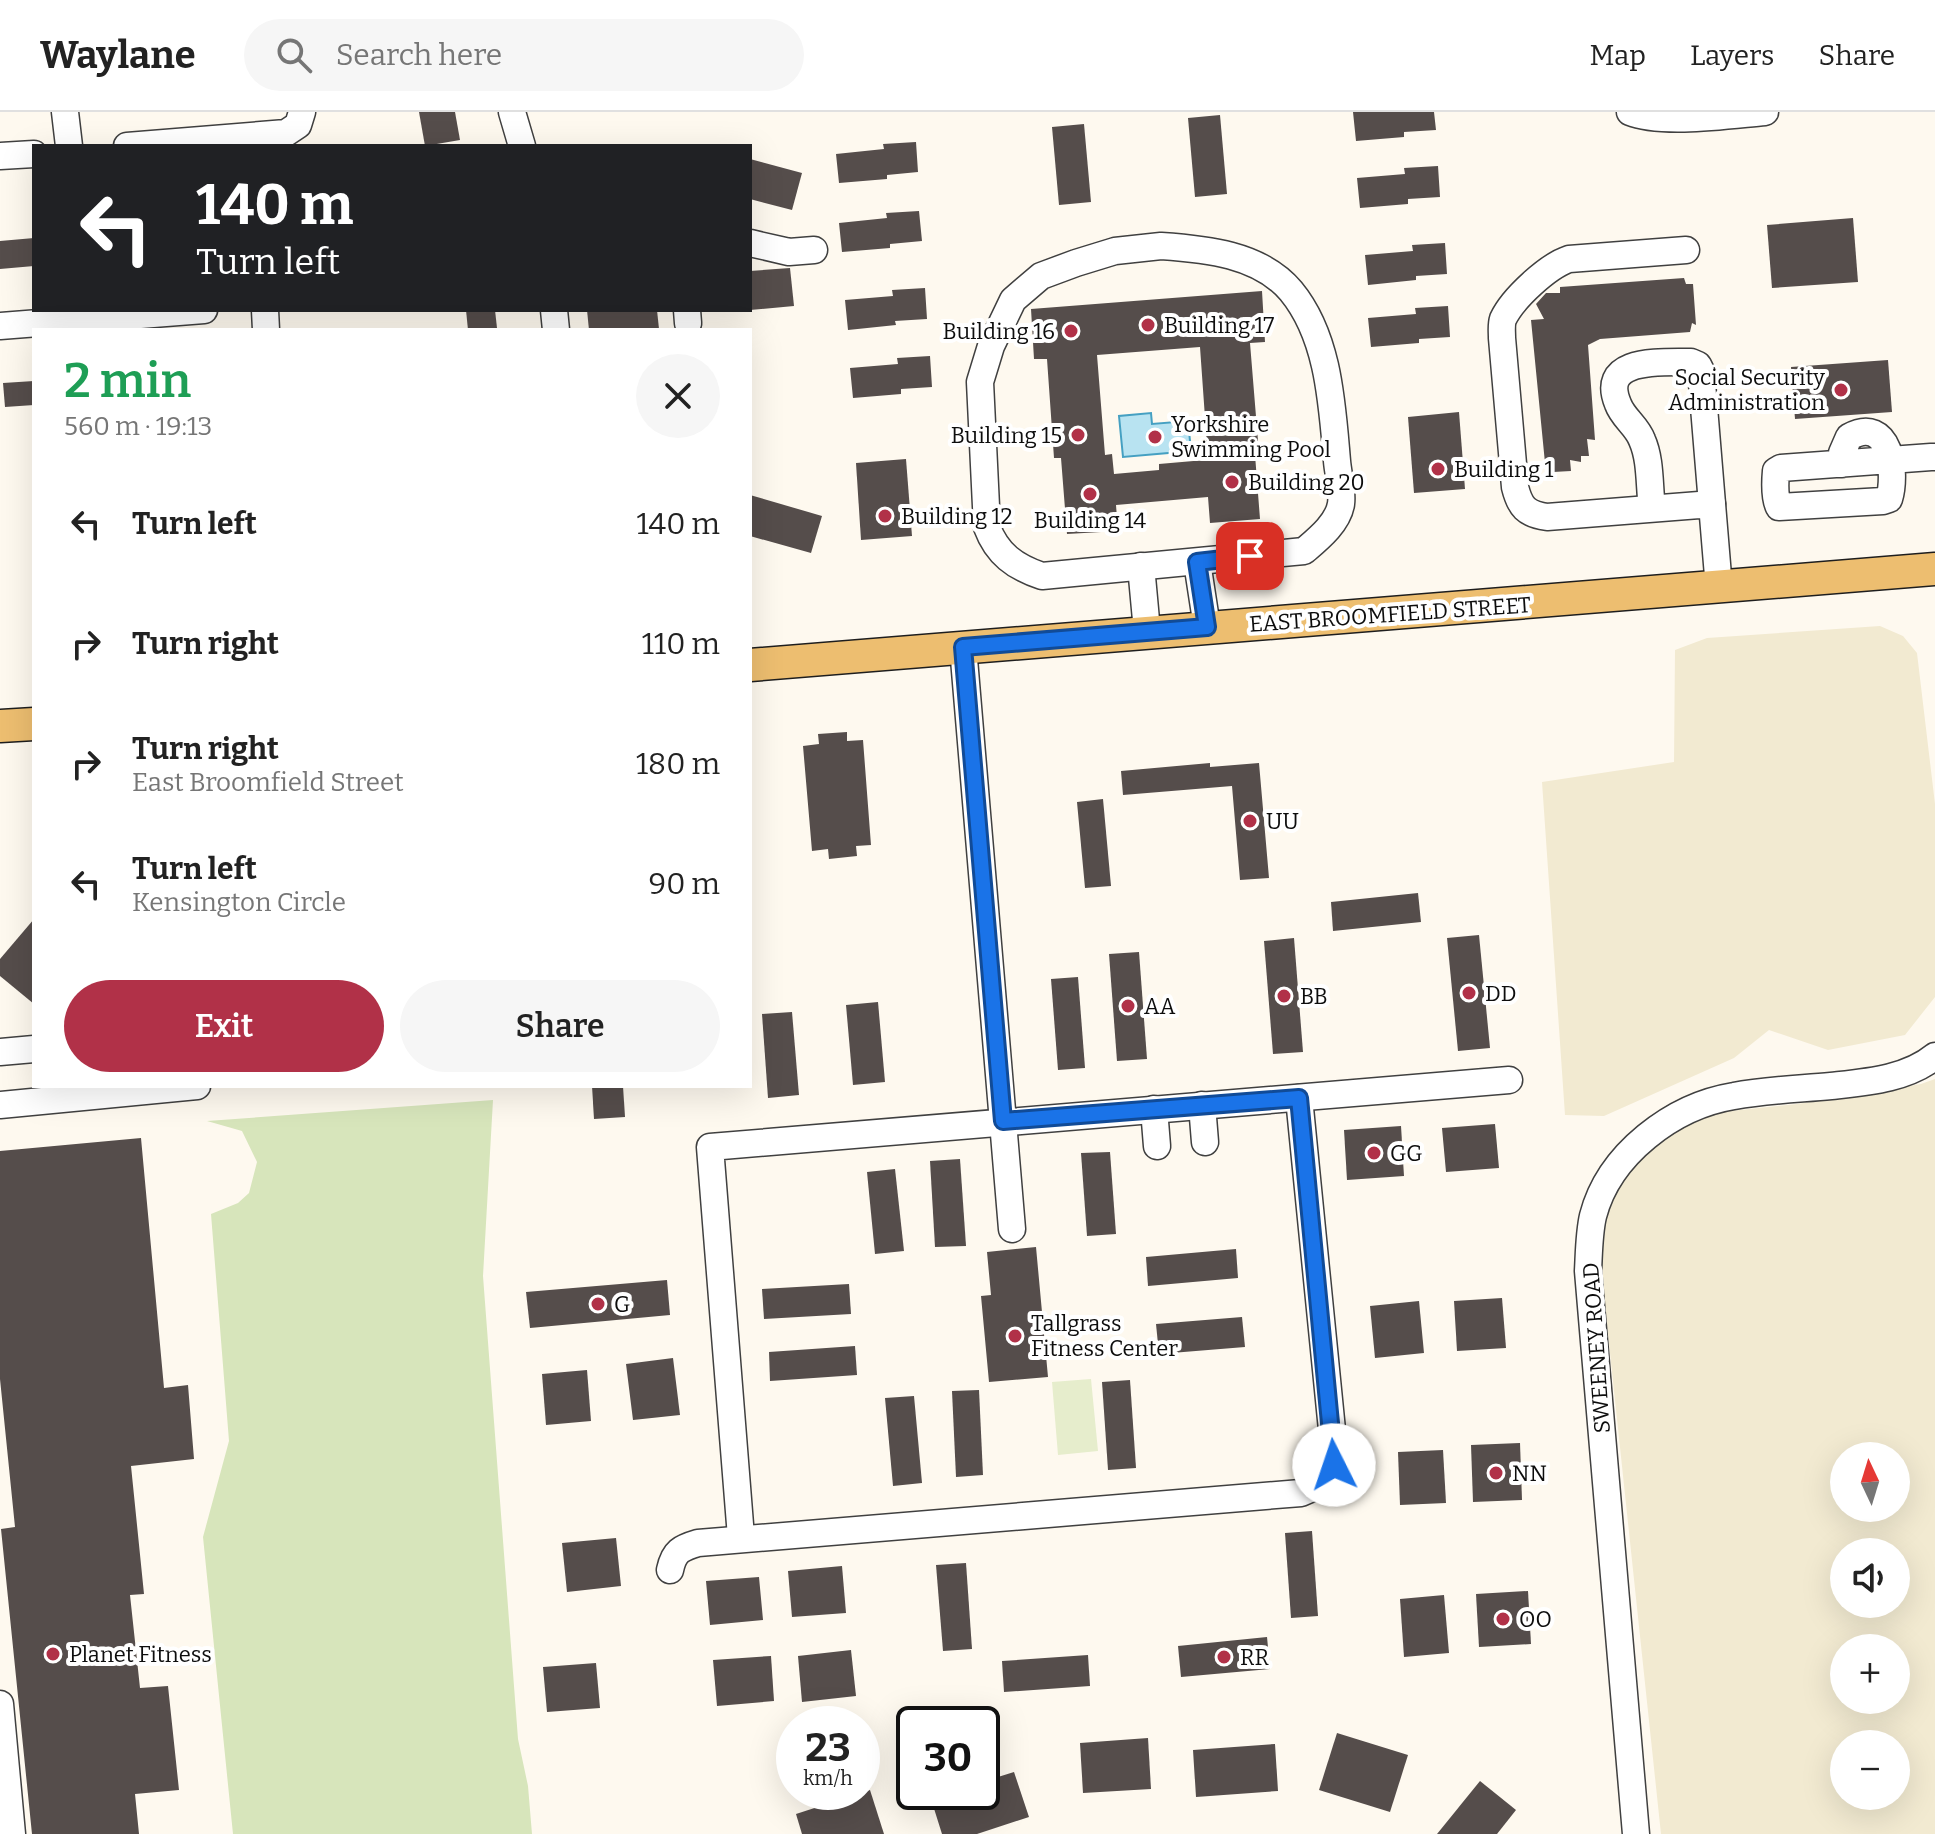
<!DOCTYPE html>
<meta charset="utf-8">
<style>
body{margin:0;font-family:Bitter,serif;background:#f6f6f6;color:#222;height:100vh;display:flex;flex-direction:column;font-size:30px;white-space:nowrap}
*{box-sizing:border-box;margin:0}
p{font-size:26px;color:#767676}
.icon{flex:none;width:44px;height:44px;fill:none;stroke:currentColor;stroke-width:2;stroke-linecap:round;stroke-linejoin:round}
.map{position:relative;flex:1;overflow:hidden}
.side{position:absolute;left:32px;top:216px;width:720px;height:760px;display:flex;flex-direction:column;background:#fff;border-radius:0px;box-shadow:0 8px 32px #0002}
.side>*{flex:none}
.top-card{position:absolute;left:32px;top:32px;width:720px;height:168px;border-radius:0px;box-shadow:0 8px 32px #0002;background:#202124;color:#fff;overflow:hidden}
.needle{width:52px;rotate:356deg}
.tools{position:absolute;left:1830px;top:1330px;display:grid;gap:16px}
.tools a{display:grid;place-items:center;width:80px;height:80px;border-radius:50%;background:#fff;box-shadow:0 8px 32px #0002;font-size:40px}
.speed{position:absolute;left:776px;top:1594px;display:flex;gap:16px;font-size:40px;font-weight:700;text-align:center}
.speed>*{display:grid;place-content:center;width:104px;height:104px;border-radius:50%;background:#fff;box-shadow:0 8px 32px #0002;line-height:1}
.speed small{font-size:20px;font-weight:400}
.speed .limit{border:4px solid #111;border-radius:12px;background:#fff;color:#111}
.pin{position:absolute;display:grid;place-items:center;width:68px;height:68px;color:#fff;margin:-34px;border-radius:16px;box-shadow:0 4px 12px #0006}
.me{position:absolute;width:88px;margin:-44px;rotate:356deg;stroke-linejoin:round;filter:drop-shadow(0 0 6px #0008)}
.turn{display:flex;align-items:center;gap:28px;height:168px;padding:0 32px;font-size:36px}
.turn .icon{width:104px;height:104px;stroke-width:2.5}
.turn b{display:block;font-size:56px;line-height:68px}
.round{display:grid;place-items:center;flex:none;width:84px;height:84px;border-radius:42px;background:#f6f6f6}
.headline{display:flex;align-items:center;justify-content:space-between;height:136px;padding:0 32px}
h1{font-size:48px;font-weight:600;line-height:60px;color:#1e9e55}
.cta{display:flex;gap:16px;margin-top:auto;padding:16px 32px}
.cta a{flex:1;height:92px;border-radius:48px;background:#b13148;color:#fff;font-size:32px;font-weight:600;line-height:92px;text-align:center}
.cta a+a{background:#f6f6f6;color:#222}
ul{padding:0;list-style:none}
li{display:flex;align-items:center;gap:24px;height:120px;padding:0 32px}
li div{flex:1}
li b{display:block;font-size:30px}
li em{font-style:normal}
header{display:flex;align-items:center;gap:48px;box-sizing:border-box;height:112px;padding:0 40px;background:#fff;border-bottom:2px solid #e0e0e0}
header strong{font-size:38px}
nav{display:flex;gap:44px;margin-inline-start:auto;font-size:28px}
.search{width:560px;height:72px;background:#f6f6f6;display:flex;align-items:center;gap:20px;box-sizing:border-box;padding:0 28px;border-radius:44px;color:#767676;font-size:30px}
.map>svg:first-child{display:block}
.farmland{fill:#f2ead1;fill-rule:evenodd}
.green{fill:#d7e5bb}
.pitch{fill:#e6edcc}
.water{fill:#b8e3f1;stroke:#45a0c2;stroke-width:2}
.building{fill:#554d4b;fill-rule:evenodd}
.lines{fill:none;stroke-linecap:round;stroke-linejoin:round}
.minor-casing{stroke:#404040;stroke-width:29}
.major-casing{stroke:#1e1e1e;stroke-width:35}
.minor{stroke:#fff;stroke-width:26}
.major{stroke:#edbe70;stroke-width:32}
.route-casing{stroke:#114b97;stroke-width:20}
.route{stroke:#1a73e8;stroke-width:14}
.poi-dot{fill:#b13148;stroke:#fff;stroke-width:3}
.labels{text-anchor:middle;stroke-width:8;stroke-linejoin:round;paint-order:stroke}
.poi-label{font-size:22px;fill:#0d0d0d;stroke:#fff;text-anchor:start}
.street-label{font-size:22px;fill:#0d0d0d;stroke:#fff}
</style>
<header>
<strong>Waylane</strong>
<div class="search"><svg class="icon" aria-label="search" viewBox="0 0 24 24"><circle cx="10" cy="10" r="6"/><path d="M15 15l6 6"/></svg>Search here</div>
<nav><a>Map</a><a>Layers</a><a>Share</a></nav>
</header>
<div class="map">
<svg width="1935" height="1722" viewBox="0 0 1935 1722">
<rect width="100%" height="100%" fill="#fef9ef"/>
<g class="farmland">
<path d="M1880 514 1903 524 1917 541 1935 692V885L1905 923 1828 938 1769 918 1734 946 1604 1004 1565 1003 1542 670 1674 650 1675 538 1707 526Z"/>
<path d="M1935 967V1722H1661L1601 1156 1604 1105 1617 1069 1650 1030 1711 1001 1797 992 1921 972ZM1844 1344H1896V1396H1844ZM1844 1440H1896V1492H1844ZM1844 1536H1896V1588H1844ZM1844 1632H1896V1684H1844Z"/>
</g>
<path class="green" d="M493 988 483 1164 518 1627 528 1674 532 1722H233L203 1425 229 1329 211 1102 238 1091 249 1081 257 1050 242 1019 207 1009Z"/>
<path class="pitch" d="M1091 1267 1098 1339 1058 1343 1052 1270Z"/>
<path class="water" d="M1151 301 1152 312 1188 309 1191 339 1123 345 1119 304Z"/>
<g class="building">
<path d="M419 0H455L460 28 425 34Z"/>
<path d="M1353 0H1434L1436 18 1404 20V25L1356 29Z"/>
<path d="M1220 3 1227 82 1195 85 1188 6Z"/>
<path d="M1084 12 1091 90 1059 93 1052 15Z"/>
<path d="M916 30 918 60 887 63V67L839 71 836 42 884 37 883 32Z"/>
<path d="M750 47 802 61 792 98 750 87Z"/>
<path d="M1438 54 1440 85 1408 87V92L1360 96 1357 66 1405 62 1404 56Z"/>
<path d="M919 99 922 129 890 132V136L842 140 839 111 887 106 886 101Z"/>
<path d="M1853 106 1858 170 1772 176 1767 113Z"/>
<path d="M34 126V154L0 157V129Z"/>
<path d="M1445 131 1447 162 1416 164V168L1368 173 1365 143 1413 139 1412 133Z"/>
<path d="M790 156 794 194 750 198V159Z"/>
<path d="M1684 166 1686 172H1693L1696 213 1692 211 1690 220 1600 227 1588 233 1595 328 1587 327 1589 344H1581V350L1570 348 1571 359 1553 360 1550 351H1545L1531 208 1544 207 1536 192 1546 181H1560V175Z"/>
<path d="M925 176 927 207 895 209 896 213 848 218 845 188 893 184 892 178Z"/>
<path d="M1262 179 1265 230 1250 231 1258 329 1254 330 1260 407 1210 411 1208 385 1116 393 1118 419 1067 422 1061 346H1054L1047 247H1034L1031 197ZM1200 235 1207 334H1204L1205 348 1159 352V358L1114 362 1112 342 1105 343 1097 243Z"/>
<path d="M1448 194 1450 225 1419 227V231L1371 235 1368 206 1416 202 1415 196Z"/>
<path d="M466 198H495L497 216 468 218Z"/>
<path d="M587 198H657L659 217 589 218Z"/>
<path d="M930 244 932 275 901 277V282L853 286 850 256 898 252 897 246Z"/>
<path d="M1888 248 1892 300 1795 307 1791 255Z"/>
<path d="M34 269V293L5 295 3 271Z"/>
<path d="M1459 300 1465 377 1414 381 1408 305Z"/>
<path d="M906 347 912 424 861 428 856 351Z"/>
<path d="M750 383 822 404 811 441 750 424Z"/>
<path d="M847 620V629L863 628 871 733 856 734 857 744 829 747 828 737 812 739 803 634 819 632 818 622Z"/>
<path d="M1210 651V655L1259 651 1269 766 1240 768 1232 674 1123 683 1121 659Z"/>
<path d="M1103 687 1111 774 1085 776 1077 690Z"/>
<path d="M1418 781 1421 810 1333 819 1331 790Z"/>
<path d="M34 807V892L0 864V847Z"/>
<path d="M1479 823 1490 936 1458 939 1447 826Z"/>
<path d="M1294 826 1303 940 1273 942 1264 829Z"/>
<path d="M1139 840 1147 947 1117 949 1109 842Z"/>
<path d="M1078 865 1085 956 1058 958 1051 867Z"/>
<path d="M878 890 885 970 853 973 846 893Z"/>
<path d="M792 900 799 983 768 986 762 902Z"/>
<path d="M592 974H623L625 1005 594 1007Z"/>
<path d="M1495 1012 1499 1056 1446 1060 1442 1016Z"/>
<path d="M1401 1014 1404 1064 1347 1068 1344 1018Z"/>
<path d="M141 1026 164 1276 188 1273 194 1347 131 1354 144 1482 130 1483 140 1576 168 1574 179 1678 135 1682 139 1722H32L1 1417 15 1415 0 1267V1039Z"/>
<path d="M1110 1040 1116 1122 1087 1124 1081 1041Z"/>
<path d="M960 1047 966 1134 935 1135 930 1049Z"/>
<path d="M895 1057 904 1139 875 1142 867 1060Z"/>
<path d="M1036 1135 1048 1265 989 1270 981 1184 991 1183 987 1140Z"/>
<path d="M1236 1137 1238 1166 1148 1174 1146 1145Z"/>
<path d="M667 1168 670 1203 530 1216 526 1180Z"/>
<path d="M849 1172 851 1202 764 1207 762 1177Z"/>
<path d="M1502 1186 1506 1236 1457 1239 1454 1189Z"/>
<path d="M1419 1189 1424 1241 1375 1246 1370 1194Z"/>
<path d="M1242 1205 1245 1235 1159 1242 1156 1212Z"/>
<path d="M855 1234 857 1263 770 1269 769 1240Z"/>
<path d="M673 1246 680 1303 633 1308 626 1252Z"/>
<path d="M587 1258 591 1309 546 1313 542 1262Z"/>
<path d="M1130 1268 1136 1356 1108 1358 1102 1270Z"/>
<path d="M979 1278 983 1363 956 1365 952 1279Z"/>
<path d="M914 1284 922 1371 893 1374 885 1286Z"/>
<path d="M1520 1331 1522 1388 1473 1390 1471 1333Z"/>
<path d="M1443 1338 1446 1391 1400 1393 1398 1340Z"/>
<path d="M1312 1419 1318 1504 1291 1506 1285 1421Z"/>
<path d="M616 1426 621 1474 567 1480 562 1431Z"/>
<path d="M966 1451 972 1537 943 1539 936 1453Z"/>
<path d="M842 1454 846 1501 792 1505 788 1459Z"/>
<path d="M759 1465 763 1508 710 1513 706 1469Z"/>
<path d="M1528 1479 1531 1532 1479 1535 1476 1482Z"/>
<path d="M1444 1483 1449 1541 1404 1545 1400 1487Z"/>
<path d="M1267 1525 1270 1557 1181 1565 1178 1534Z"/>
<path d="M851 1538 856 1584 802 1590 798 1544Z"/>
<path d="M1088 1543 1090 1574 1004 1580 1002 1549Z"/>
<path d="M771 1544 774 1589 717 1594 713 1548Z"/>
<path d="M596 1551 600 1596 547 1600 543 1555Z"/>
<path d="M1337 1621 1408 1643 1390 1700 1319 1678Z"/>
<path d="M1148 1626 1151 1677 1083 1681 1080 1631Z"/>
<path d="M1275 1632 1278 1679 1196 1685 1193 1638Z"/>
<path d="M1014 1660 1029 1705 977 1722H942L931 1687 952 1680H982V1670Z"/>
<path d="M1480 1669 1516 1698 1497 1722H1437Z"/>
<path d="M870 1678 884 1722H802L796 1702Z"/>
</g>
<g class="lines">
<defs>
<g id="minor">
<path d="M65 0 69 34"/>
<path d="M512 0 522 34"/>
<path d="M1630 0C1662 13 1730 3 1765 0"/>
<path d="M127 34 286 21 298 13 302 0"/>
<path d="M0 44 34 42"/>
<path d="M750 131 789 140 814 138"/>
<path d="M1161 134C1205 137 1260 142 1291 179 1329 225 1332 292 1337 349 1338 362 1343 379 1341 392 1338 411 1318 427 1304 439L1042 464C1015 455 997 442 987 415L980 270 991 234 1013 188 1041 164 1076 151 1115 139Z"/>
<path d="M1686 138 1569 147C1548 154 1513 186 1503 207 1501 213 1502 219 1502 226L1515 375C1520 395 1526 402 1547 405L1712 392 1719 476"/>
<path d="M265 198 266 218"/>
<path d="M554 198 556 218"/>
<path d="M687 198 688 211"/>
<path d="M0 214 204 198"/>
<path d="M1842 352V341L1849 325C1890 302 1897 361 1889 387L1883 389 1779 395C1774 385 1775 370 1776 359L1781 356C1831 352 1881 349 1931 345H1935"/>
<path d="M1652 396C1649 374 1651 348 1642 328 1637 314 1623 306 1618 292 1598 244 1664 251 1691 250L1698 253 1701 259 1712 392"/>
<path d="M1197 450 1207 515"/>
<path d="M1141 454 1147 519"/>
<path d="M963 535 1012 1117"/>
<path d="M0 940 34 937"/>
<path d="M0 993 197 974"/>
<path d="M1202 993 1205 1030"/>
<path d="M1154 997 1157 1034"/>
<path d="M741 1425 710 1035 1509 968"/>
<path d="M670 1458C674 1439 681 1436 698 1431L1301 1381C1324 1372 1334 1363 1334 1338L1299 986"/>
<path d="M0 1592 12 1722"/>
<path d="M1636 1722 1588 1159C1589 1141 1589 1121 1593 1104 1609 1042 1673 994 1734 984 1766 978 1799 977 1831 974 1867 970 1907 967 1935 944"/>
</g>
<g id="major">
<path d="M750 553C1145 519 1540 491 1935 457"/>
<path d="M0 614 34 612"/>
</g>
</defs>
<use href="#minor" class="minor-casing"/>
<use href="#major" class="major-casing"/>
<use href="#minor" class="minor"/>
<use href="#major" class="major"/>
</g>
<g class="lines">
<defs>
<path id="route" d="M1250 444 1197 450 1207 515 963 535 1003 1009 1299 986 1334 1353"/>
</defs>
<use href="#route" class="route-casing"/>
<use href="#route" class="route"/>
</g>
<g class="poi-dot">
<circle cx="1148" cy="213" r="8"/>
<circle cx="1071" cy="219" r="8"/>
<circle cx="1841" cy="278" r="8"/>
<circle cx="1078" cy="323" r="8"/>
<circle cx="1155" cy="325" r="8"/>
<circle cx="1438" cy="357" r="8"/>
<circle cx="1232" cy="370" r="8"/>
<circle cx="1090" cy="382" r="8"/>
<circle cx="885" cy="404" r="8"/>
<circle cx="1250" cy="709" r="8"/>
<circle cx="1469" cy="881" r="8"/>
<circle cx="1284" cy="884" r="8"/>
<circle cx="1128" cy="894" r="8"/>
<circle cx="1374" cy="1041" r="8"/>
<circle cx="598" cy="1192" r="8"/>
<circle cx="1015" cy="1224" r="8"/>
<circle cx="1496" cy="1361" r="8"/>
<circle cx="1503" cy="1507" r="8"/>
<circle cx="53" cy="1542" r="8"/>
<circle cx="1224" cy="1545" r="8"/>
</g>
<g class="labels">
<g class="poi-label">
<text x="1164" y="221">Building 17</text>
<text x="1055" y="227" text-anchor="end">Building 16</text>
<text x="1825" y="273" text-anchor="end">Social Security<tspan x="1825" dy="25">Administration</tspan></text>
<text x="1171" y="320">Yorkshire<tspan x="1171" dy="25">Swimming Pool</tspan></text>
<text x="1062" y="331" text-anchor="end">Building 15</text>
<text x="1454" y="365">Building 1</text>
<text x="1248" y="378">Building 20</text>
<text x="901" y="412">Building 12</text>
<text x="1090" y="416" text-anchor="middle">Building 14</text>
<text x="1266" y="717">UU</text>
<text x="1485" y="889">DD</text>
<text x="1300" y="892">BB</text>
<text x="1144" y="902">AA</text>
<text x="1390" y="1049">GG</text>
<text x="614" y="1200">G</text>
<text x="1031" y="1219">Tallgrass<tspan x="1031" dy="25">Fitness Center</tspan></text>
<text x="1512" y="1369">NN</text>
<text x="1519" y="1515">OO</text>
<text x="69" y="1550">Planet Fitness</text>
<text x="1240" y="1553">RR</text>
</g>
<g class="street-label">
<text transform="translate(1390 502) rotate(-4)" y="8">EAST BROOMFIELD STREET</text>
<text transform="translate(1596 1236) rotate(-94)" y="8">SWEENEY ROAD</text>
</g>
</g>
</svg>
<div class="tools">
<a><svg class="needle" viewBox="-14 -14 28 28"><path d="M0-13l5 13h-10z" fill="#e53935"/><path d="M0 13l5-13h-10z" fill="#767676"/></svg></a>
<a><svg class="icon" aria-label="sound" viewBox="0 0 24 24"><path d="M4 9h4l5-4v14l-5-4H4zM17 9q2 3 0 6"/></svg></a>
<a>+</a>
<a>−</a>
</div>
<div class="speed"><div>23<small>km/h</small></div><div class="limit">30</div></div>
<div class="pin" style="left:1250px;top:444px;background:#d93025"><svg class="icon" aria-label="arrive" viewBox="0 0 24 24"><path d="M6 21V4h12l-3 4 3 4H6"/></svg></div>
<svg class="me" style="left:1334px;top:1353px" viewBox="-20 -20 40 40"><circle r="19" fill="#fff"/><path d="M0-13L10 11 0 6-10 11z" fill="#1a73e8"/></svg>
<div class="top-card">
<div class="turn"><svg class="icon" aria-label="left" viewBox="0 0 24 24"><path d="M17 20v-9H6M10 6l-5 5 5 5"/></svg><div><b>140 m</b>Turn left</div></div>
</div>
<section class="side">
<div class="headline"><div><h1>2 min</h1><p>560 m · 19:13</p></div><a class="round"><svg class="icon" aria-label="close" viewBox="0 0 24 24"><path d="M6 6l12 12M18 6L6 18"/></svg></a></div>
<ul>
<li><svg class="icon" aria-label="left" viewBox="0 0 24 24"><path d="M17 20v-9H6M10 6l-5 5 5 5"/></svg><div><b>Turn left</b></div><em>140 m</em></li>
<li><svg class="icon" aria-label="right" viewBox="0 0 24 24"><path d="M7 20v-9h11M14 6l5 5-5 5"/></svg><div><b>Turn right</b></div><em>110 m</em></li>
<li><svg class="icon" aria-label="right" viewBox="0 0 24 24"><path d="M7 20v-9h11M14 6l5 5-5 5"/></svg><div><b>Turn right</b><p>East Broomfield Street</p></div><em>180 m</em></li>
<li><svg class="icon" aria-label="left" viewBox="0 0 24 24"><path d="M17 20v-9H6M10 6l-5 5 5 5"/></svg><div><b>Turn left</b><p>Kensington Circle</p></div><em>90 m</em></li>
</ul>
<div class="cta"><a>Exit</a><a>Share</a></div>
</section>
</div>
